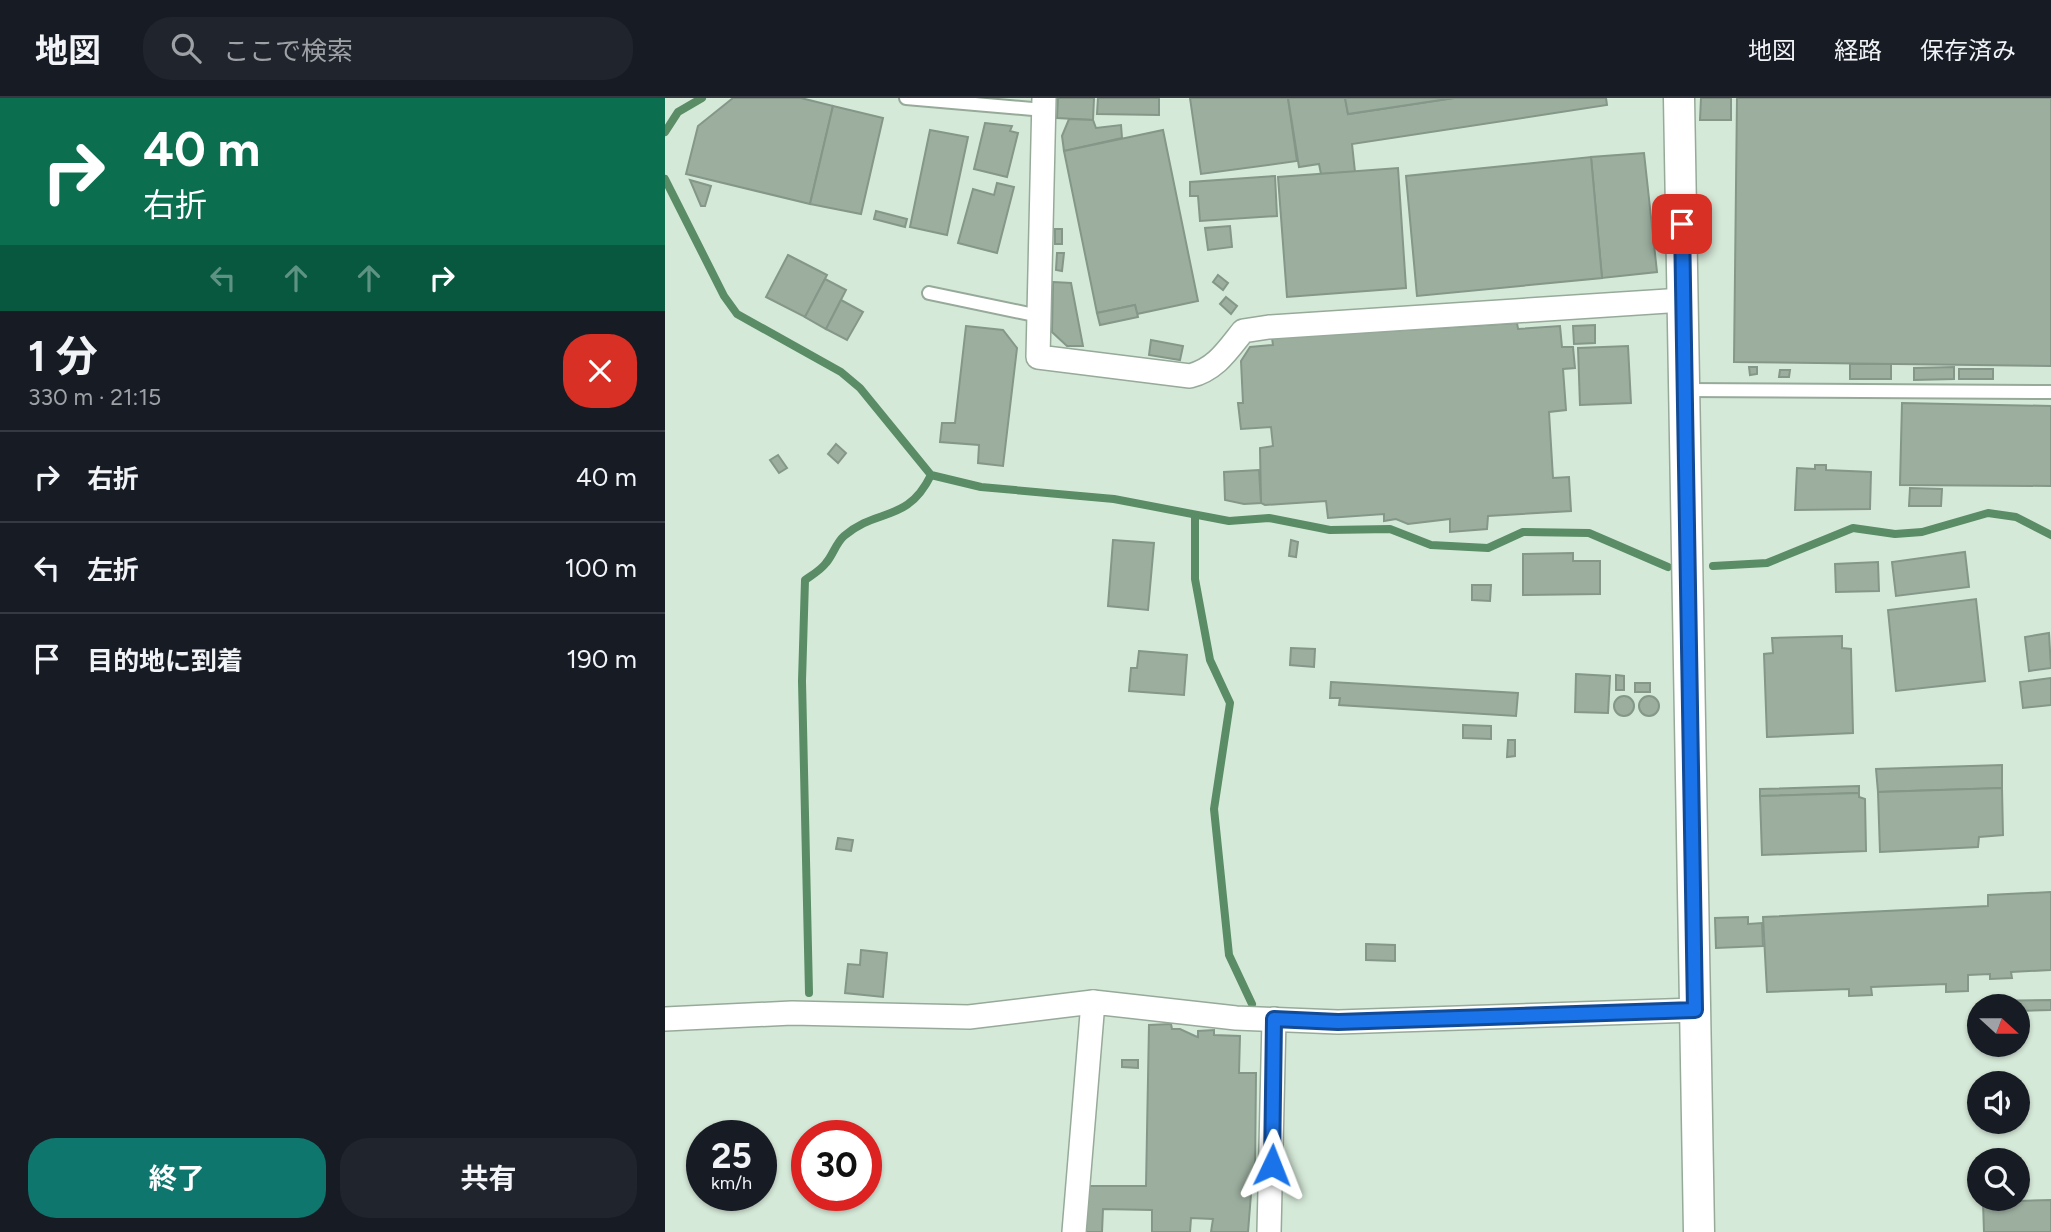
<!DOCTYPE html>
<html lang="ja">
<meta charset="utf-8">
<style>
body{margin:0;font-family:Figtree,"Noto Sans JP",sans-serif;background:#20242c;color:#f1f3f6;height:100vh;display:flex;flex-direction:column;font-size:26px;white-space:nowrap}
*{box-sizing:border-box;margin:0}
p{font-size:23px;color:#9ea1a6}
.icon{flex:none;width:38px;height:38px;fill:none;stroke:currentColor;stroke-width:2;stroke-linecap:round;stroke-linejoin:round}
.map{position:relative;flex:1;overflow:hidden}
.drawer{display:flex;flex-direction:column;background:#171b24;width:665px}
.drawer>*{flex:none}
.banner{background:#0b6e4f;color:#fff;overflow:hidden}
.needle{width:46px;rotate:111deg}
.tools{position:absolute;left:1302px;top:896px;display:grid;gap:14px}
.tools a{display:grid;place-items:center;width:63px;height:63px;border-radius:50%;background:#171b24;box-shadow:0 2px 5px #0004;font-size:35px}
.speed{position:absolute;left:21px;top:1022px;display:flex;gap:14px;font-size:35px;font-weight:700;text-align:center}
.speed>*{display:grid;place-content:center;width:91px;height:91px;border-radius:50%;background:#171b24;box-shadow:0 2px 5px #0004;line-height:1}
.speed small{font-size:18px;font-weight:400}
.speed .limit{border:10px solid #d22;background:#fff;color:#111}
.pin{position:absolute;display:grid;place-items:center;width:60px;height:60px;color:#fff;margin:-30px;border-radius:14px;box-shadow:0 4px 10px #0006}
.me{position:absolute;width:77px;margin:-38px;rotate:2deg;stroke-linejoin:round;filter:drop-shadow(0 0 5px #0008)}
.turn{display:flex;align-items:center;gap:24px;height:147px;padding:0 28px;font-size:32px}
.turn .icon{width:91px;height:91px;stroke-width:2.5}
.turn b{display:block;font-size:49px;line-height:60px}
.lanes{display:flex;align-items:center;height:66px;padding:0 28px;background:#0003;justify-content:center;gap:35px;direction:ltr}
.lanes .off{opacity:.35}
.round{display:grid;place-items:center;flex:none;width:74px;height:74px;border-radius:28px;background:#20242c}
.overview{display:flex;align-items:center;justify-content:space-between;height:119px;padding:0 28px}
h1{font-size:42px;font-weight:700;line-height:52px}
.button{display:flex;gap:14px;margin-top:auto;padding:14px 28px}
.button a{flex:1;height:80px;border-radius:28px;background:#0f766e;color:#fff;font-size:28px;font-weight:700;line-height:80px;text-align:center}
.button a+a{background:#20242c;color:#f1f3f6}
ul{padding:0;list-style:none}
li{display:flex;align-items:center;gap:21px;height:91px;padding:0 28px;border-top:2px solid #363941}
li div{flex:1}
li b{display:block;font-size:26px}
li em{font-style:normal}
header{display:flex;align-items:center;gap:42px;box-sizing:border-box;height:98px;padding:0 35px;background:#171b24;border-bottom:2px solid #363941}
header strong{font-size:33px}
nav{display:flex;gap:38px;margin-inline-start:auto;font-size:24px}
.search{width:490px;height:63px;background:#20242c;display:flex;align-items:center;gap:18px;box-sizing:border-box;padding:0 24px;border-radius:28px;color:#9ea1a6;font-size:26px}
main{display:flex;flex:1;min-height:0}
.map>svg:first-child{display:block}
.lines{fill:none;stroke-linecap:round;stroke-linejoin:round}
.stream{stroke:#5a8c66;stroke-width:8}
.building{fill:#9caf9f;stroke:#849788;stroke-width:2}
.service-casing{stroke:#97aa9a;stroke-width:16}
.minor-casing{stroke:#97aa9a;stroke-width:26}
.tertiary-casing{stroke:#97aa9a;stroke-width:33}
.service{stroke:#fff;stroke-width:12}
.minor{stroke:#fff;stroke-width:23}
.tertiary{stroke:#fff;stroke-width:30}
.route-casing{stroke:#114b97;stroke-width:18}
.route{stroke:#1a73e8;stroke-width:12}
</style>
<header>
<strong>地図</strong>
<div class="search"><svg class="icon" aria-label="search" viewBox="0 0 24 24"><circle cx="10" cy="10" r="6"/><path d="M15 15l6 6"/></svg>ここで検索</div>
<nav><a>地図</a><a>経路</a><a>保存済み</a></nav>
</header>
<main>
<section class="drawer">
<div class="banner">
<div class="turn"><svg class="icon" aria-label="right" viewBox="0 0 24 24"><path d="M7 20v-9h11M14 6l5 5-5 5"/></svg><div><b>40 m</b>右折</div></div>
<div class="lanes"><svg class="icon off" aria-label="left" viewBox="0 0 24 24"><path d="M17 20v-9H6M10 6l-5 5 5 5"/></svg><svg class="icon off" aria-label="ahead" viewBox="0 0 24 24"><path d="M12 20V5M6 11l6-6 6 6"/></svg><svg class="icon off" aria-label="ahead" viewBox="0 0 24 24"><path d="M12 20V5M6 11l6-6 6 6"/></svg><svg class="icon" aria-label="right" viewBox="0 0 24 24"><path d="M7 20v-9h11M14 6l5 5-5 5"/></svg></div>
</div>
<div class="overview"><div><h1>1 分</h1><p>330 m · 21:15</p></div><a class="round" style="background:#d93025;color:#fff"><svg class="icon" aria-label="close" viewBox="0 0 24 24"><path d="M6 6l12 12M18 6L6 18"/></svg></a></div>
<ul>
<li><svg class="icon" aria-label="right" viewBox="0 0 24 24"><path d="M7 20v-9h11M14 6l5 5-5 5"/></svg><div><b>右折</b></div><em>40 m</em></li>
<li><svg class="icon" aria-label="left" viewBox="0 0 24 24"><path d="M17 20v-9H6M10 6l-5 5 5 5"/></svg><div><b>左折</b></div><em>100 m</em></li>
<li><svg class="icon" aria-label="arrive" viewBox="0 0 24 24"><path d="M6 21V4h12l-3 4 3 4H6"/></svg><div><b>目的地に到着</b></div><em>190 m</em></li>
</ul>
<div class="button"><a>終了</a><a>共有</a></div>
</section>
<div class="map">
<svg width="1386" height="1134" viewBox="0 0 1386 1134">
<rect width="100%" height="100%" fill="#d5e9d8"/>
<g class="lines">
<g class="stream">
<path d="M0 34 13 14 37 0"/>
<path d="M0 81 59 198 72 216 176 274 195 290 266 377 316 389 449 401 564 423 604 420 665 432 725 431 766 447 823 450 858 434 924 435 1003 469"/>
<path d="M530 418V481L545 562 565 605 549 711 564 857 587 906"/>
<path d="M1048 468 1102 465 1188 430 1230 436 1257 434 1323 415 1351 419 1386 437"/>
<path d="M144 895 137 583 140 482C147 477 156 472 161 465 168 457 171 445 179 438 212 409 242 426 266 377"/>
</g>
</g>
<g class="building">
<path d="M68 0H136L168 8 145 106 21 76 33 28Z"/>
<path d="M393 0H429L428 22 392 20Z"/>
<path d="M433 0H494V17L432 16Z"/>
<path d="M525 0H623L632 63 536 76Z"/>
<path d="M623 0H680L683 16 789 0H941L942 7 687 46 690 74 656 76 654 66 634 69Z"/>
<path d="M680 0H789L683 16Z"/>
<path d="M1036 0H1066V22H1035Z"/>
<path d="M1072 0H1386V268L1069 264Z"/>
<path d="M168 8 218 20 196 116 145 106Z"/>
<path d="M404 21 428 22 431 30 456 27 457 40 399 53 397 38Z"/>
<path d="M320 25 347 28 345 33 353 35 342 79 309 71Z"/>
<path d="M265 32 303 39 282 137 245 129Z"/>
<path d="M498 32 533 203 472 216 470 207 432 215 399 53Z"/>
<path d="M979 55 992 174 937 180 926 59Z"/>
<path d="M926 59 937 180 752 198 741 78Z"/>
<path d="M733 70 741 190 622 199 613 79Z"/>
<path d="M610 78 612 118 535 123 533 98H525V84Z"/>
<path d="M25 82 46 88 40 108H36Z"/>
<path d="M332 85 349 89 332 155 293 145 308 91 329 97Z"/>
<path d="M211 113 242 121 240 129 209 121Z"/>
<path d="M565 128 567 149 543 152 540 130Z"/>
<rect x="390" y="131" width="7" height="15"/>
<path d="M392 155H399L397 173 391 172Z"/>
<path d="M123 157 162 177 140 219 101 199Z"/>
<path d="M553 177 563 185 558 192 548 184Z"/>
<path d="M160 181 181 192 161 231 140 219Z"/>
<path d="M388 184 406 185 418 248H402L387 234Z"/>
<path d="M561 199 572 208 566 216 555 206Z"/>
<path d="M176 202 198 214 182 242 161 231Z"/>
<path d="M470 207 473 219 435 227 432 215Z"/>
<path d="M852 225 853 231 895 228 897 249H908L910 270 898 271 901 312 884 314 888 380 904 379 906 413 823 418 822 431 785 434V421L743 426 731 421 719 423V416L663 420 661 403 600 407 596 405 595 350 608 348 606 329 576 331 573 305H578L576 263 585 249 608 247 607 240Z"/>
<path d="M930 227V245L909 246 908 228Z"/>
<path d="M301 228 338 232 352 250 338 368 313 365 314 347 275 344 277 325H290Z"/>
<path d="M486 242 518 248 515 262 484 257Z"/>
<path d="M963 248 966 305 915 307 913 250Z"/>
<rect x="1185" y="266" width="41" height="15"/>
<path d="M1084 269H1092V276L1085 277Z"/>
<path d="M1289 269V281L1249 282V270Z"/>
<rect x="1294" y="271" width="34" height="10"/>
<path d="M1115 272H1125L1124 279H1114Z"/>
<path d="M1237 305 1386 308V388L1235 387Z"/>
<path d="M171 346 181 355 173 365 163 356Z"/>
<path d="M113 357 122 370 114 375 105 362Z"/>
<path d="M1150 367H1161V372L1206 374 1205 411 1130 412 1132 370 1150 371Z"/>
<path d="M594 372 596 405 579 406 560 402 559 374Z"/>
<path d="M1245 390 1277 391 1276 408H1244Z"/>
<path d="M448 442 489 445 483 512 443 508Z"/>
<path d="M626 442 633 444 631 459 624 458Z"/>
<path d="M1300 454 1304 489 1231 498 1227 464Z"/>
<path d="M908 455V463H935V496L858 497V456Z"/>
<path d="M1213 464 1214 493 1171 494 1170 466Z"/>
<path d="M807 487H826L825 503 807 502Z"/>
<path d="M1311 501 1320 583 1231 593 1223 512Z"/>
<path d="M1384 535 1386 570 1364 573 1360 539Z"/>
<path d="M1177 538V550L1186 551 1188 635 1102 639 1099 556 1108 555 1107 540Z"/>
<path d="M626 550 650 551 649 569 625 567Z"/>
<path d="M474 553 522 557 519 597 464 593 466 570H472Z"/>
<path d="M911 576 945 578 943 615 910 614Z"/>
<path d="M951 577 959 578V592H951Z"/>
<path d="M1386 580V607L1358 610 1355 584Z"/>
<path d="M666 584 853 595 851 618 674 607 675 600H665Z"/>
<rect x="970" y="585" width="15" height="9"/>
<circle cx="984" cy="608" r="10"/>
<circle cx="959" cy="608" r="10"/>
<path d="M798 627 826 628V641L798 640Z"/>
<path d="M843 642H850V658L842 659Z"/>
<path d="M1337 667V690L1213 694 1211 671Z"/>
<path d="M1194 688V695L1095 698V691Z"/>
<path d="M1337 690 1338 737 1314 739 1313 749 1215 754 1213 694Z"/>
<path d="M1194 695V699L1200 701 1201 753 1097 757 1095 698Z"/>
<path d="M173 740 188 742 186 753 171 751Z"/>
<path d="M1386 794V872L1346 874 1347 880 1325 881V876L1303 877V893L1281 894V886L1206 889 1207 897 1184 898V891L1102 894 1098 819 1323 808V797Z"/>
<path d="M1083 819V826L1097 825 1098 848 1051 850 1050 820Z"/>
<path d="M701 846 730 847V863L701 862Z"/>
<path d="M196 852 222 855 218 899 180 895 183 866 195 867Z"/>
<path d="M1386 902V912L1353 913V908H1324L1323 903Z"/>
<path d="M506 926 507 931H515L530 938 533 939V933L549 932V937L575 938 574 975H591L590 1070 588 1071 583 1134H546L548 1121 526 1120 525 1134H487V1112L438 1111 437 1134H419L422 1088H481L484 927Z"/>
<path d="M457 962H473V970L457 969Z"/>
<path d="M1386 1102V1134H1319L1318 1104Z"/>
</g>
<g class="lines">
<defs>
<g id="service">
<path d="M241 0 379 12"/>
<path d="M264 195 374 218"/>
<path d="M1019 292 1386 294"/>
</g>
<g id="minor">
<path d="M379 0 373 259 525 278C551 271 562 253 578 233L604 229 1018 202"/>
<path d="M0 921 127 915 304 919 428 904"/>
<path d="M409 1134 428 904 571 920 673 924 1030 912"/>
<path d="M604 1134 609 921"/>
</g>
<path id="tertiary" d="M1014 0 1034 1134"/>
</defs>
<use href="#service" class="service-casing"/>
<use href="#minor" class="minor-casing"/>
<use href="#tertiary" class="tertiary-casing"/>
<use href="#service" class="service"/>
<use href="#minor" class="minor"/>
<use href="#tertiary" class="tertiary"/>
</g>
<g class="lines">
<defs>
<path id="route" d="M607 1067 609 921 673 924 1030 912 1017 126"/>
</defs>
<use href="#route" class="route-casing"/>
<use href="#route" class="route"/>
</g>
</svg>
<div class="tools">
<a><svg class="needle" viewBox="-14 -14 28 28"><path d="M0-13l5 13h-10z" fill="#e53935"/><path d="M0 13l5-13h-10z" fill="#9ea1a6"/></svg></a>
<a><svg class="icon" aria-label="sound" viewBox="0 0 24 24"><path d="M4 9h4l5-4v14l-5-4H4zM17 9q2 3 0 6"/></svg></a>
<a><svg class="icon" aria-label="search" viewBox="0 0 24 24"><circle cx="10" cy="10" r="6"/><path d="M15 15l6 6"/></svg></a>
</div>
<div class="speed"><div>25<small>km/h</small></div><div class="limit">30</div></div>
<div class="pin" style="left:1017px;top:126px;background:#d93025"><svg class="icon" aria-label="arrive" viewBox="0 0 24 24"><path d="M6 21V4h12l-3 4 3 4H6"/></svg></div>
<svg class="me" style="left:607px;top:1067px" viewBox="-20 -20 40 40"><path d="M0-17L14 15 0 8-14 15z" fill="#1a73e8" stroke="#fff" stroke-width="4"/></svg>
</div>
</main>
